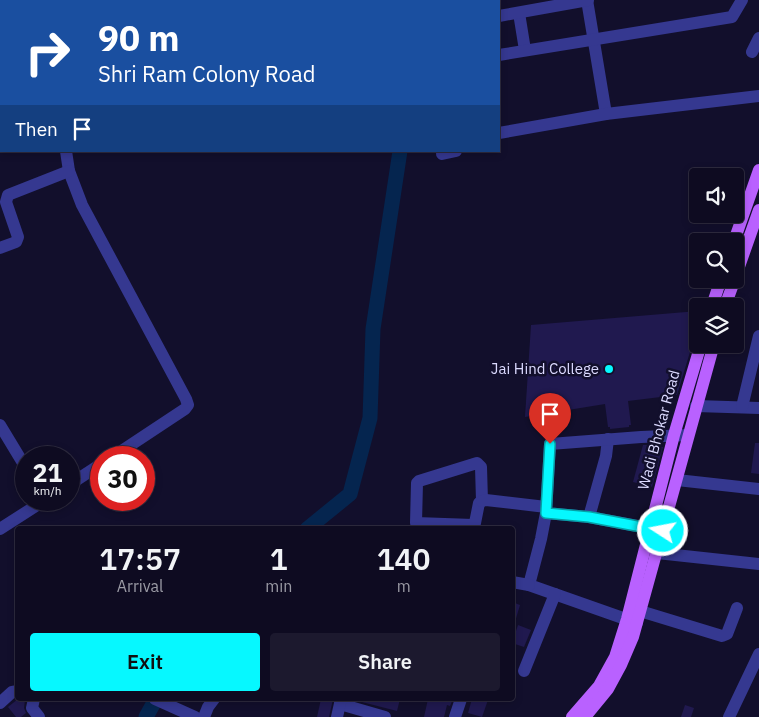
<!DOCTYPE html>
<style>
body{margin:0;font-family:"IBM Plex Sans",sans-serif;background:#1c192e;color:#f1f3f6;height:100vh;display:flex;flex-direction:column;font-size:19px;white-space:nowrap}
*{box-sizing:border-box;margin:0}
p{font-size:16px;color:#9b9ba5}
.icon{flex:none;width:28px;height:28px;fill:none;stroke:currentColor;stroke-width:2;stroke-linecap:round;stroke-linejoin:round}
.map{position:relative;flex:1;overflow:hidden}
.details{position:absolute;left:15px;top:526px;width:500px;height:175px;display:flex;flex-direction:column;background:#0e0b21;border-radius:5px;box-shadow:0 2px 8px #0003,0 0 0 1px #2e2b3f}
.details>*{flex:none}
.banner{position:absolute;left:0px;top:0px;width:500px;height:152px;box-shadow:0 2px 8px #0003,0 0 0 1px #2e2b3f;background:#1a4fa0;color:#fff;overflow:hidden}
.controls{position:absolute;left:689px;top:168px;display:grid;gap:10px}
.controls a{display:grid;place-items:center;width:55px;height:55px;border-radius:5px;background:#0e0b21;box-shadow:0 2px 8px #0003,0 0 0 1px #2e2b3f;font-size:25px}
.speed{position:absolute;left:15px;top:446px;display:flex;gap:10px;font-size:25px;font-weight:700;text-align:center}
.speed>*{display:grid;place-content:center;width:65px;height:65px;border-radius:50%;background:#0e0b21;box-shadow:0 2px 8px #0003,0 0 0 1px #2e2b3f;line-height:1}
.speed small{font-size:12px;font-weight:400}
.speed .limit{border:8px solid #d22;background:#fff;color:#111}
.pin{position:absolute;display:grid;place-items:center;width:42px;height:42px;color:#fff;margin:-51px -21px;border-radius:50% 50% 50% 0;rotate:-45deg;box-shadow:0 0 5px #0007}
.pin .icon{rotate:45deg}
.me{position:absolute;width:55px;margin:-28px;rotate:281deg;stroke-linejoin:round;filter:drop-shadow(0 0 4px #0008)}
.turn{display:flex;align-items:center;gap:18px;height:105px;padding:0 15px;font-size:22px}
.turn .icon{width:65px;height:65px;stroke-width:2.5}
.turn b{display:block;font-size:35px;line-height:42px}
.then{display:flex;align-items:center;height:48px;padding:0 15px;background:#0003;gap:10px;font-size:19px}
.eta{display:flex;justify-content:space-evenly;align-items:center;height:85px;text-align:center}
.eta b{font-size:30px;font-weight:600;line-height:35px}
.primary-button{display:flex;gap:10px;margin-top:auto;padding:10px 15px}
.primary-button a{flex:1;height:58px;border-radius:5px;background:#06f8ff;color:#111;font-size:20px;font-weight:600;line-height:58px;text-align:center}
.primary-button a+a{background:#1c192e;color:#f1f3f6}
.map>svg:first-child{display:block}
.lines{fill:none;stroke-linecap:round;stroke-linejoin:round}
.river{stroke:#05254f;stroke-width:15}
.building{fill:#20194f}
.minor{stroke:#353890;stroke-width:12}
.major{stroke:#b961ff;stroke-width:12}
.route-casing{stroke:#04a1a6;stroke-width:12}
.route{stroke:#06f8ff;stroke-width:9}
.poi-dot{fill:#06f8ff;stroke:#120f2c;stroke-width:2}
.labels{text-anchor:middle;stroke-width:5;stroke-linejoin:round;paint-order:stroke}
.poi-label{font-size:15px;fill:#dcdaff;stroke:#120f2c;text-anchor:end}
.street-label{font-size:15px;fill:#dcdaff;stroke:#120f2c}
</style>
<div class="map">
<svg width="759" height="717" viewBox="0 0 759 717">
<rect width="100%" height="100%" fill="#120f2c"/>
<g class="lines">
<g class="river">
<path d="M399 0V1"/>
<path d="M307 529 350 494 370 418 373 329 400 151"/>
<path d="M146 717 156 699"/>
</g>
</g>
<g class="building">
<path d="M698 311V337L693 342 677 395 628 401 631 425H629V427L610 429V427H608L605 404 525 417 531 325Z"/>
<path d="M755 443H759V474L751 473Z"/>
<path d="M643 445H653L663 447 652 487 633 482Z"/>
<path d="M512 602 520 605 514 625 512 624Z"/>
<path d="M518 625 531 630 524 647 512 643Z"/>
<path d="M18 699 25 700 24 708 26 713 21 717H16L8 707Z"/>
<path d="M321 699H333L329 717H317Z"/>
<path d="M358 699H400L397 711 358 701Z"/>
<path d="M428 699H453L450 706 447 705 444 717H424Z"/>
<path d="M472 699 488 700 482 717 468 713Z"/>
<path d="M685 705 694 708 691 717H681Z"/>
</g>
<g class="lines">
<g class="minor">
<path d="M45 0 46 1"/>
<path d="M127 0V1"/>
<path d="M477 0V1"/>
<path d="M587 0 606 114"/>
<path d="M519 13 525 50"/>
<path d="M499 16 588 0"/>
<path d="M0 47 1 46"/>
<path d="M752 52 759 38"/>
<path d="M499 55 732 17 742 0"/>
<path d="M0 115H1"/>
<path d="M499 133 606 114 759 96"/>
<path d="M66 151 69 171 82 205 186 399 188 405 185 409 111 458"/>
<path d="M442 154 456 151"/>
<path d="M0 248 16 242 18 237 6 202 8 195 69 171"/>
<path d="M696 406 759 408"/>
<path d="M742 407 759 336"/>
<path d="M0 425 26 468"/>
<path d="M477 463 481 467 482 501 479 503 475 523 473 525 416 523 417 483 419 481Z"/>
<path d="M677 480 759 489"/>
<path d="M69 485 101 464"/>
<path d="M482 501 486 500 546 507"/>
<path d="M546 513 541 539 529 585 637 623"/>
<path d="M589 517 606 456 608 439"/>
<path d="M0 529 45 500"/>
<path d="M659 530 589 517 546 513 550 444 641 437 688 435"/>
<path d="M657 553 759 564"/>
<path d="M512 582 529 585"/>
<path d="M640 611 722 636 727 634 737 608"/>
<path d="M524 671 555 594"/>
<path d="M34 699 32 708 39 717"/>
<path d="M155 699 195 717"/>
<path d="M0 703 12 692 18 691"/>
<path d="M340 704 385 717"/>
<path d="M204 717 208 707 214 699"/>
<path d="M337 717 341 699"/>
<path d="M455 717 461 699"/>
<path d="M729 717 759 654"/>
</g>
<g class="major">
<path d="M734 241 759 170"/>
<path d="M735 278 759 210"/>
<path d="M712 306 721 279"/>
<path d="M725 306 735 279"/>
<path d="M572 717 599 686 615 657 627 619 674 435 701 344"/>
<path d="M585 717 608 689 621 665 633 637 714 344"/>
</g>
</g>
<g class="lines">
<defs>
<path id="route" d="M550 444 546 513 589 517 663 531"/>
</defs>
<use href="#route" class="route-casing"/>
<use href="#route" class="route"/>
</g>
<circle class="poi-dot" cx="609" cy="369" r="5"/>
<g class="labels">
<g class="poi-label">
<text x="599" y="374">Jai Hind College</text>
</g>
<g class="street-label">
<text transform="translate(659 430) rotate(-75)" y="5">Wadi Bhokar Road</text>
</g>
</g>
</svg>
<div class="controls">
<a><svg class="icon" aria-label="sound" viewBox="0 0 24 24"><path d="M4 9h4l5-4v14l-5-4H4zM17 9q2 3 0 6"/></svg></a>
<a><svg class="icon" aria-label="search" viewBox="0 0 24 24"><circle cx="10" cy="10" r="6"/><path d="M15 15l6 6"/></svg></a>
<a><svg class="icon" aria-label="layers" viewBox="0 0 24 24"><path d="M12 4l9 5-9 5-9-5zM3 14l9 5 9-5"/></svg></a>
</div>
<div class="speed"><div>21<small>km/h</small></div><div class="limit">30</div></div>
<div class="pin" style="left:550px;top:444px;background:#d93025"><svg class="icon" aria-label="arrive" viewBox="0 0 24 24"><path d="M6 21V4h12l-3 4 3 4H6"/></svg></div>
<svg class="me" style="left:663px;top:531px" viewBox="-20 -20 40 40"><circle r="17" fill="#06f8ff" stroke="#fff" stroke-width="3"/><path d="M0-11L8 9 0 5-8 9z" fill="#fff"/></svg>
<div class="banner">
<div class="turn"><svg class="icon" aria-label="right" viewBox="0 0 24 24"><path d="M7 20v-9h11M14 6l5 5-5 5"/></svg><div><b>90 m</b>Shri Ram Colony Road</div></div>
<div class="then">Then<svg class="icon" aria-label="arrive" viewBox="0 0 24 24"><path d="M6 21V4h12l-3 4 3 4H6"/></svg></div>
</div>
<section class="details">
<div class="eta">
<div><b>17:57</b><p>Arrival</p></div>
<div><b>1</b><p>min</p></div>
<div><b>140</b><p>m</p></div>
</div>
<div class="primary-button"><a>Exit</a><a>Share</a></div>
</section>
</div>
